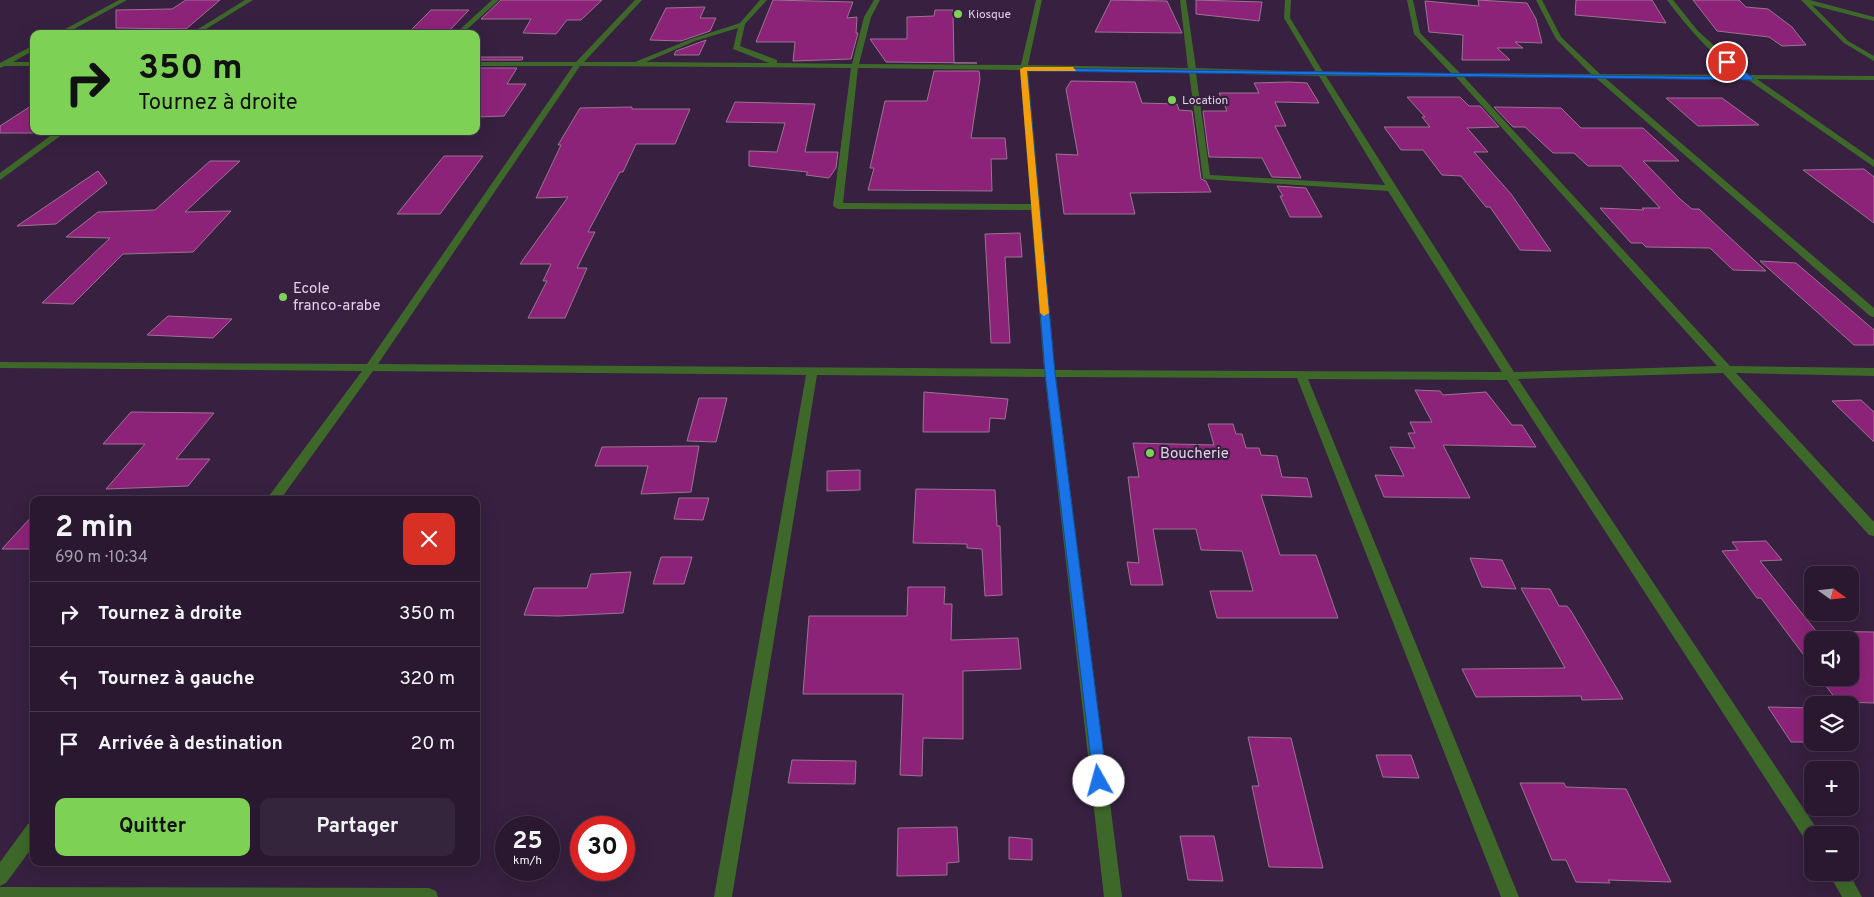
<!DOCTYPE html>
<html lang="fr">
<meta charset="utf-8">
<style>
body{margin:0;font-family:Overpass,sans-serif;background:#35253c;color:#f1f3f6;height:100vh;display:flex;flex-direction:column;font-size:19px;white-space:nowrap}
*{box-sizing:border-box;margin:0}
p{font-size:16px;color:#a5a0ab}
.icon{flex:none;width:28px;height:28px;fill:none;stroke:currentColor;stroke-width:2;stroke-linecap:round;stroke-linejoin:round}
.map{position:relative;flex:1;overflow:hidden}
.sheet{position:absolute;left:30px;top:496px;width:450px;height:370px;display:flex;flex-direction:column;background:#291830;border-radius:10px;box-shadow:0 5px 20px #0002,0 0 0 1px #45374c}
.sheet>*{flex:none}
.guide{position:absolute;left:30px;top:30px;width:450px;height:105px;border-radius:10px;box-shadow:0 5px 20px #0002,0 0 0 1px #45374c;background:#7dd154;color:#111;overflow:hidden}
.needle{width:32px;rotate:105deg}
.buttons{position:absolute;left:1804px;top:566px;display:grid;gap:10px}
.buttons a{display:grid;place-items:center;width:55px;height:55px;border-radius:10px;background:#291830;box-shadow:0 5px 20px #0002,0 0 0 1px #45374c;font-size:25px}
.speed{position:absolute;left:495px;top:816px;display:flex;gap:10px;font-size:25px;font-weight:700;text-align:center}
.speed>*{display:grid;place-content:center;width:65px;height:65px;border-radius:50%;background:#291830;box-shadow:0 5px 20px #0002,0 0 0 1px #45374c;line-height:1}
.speed small{font-size:12px;font-weight:400}
.speed .limit{border:8px solid #d22;background:#fff;color:#111}
.pin{position:absolute;display:grid;place-items:center;width:42px;height:42px;color:#fff;margin:-21px;border:2px solid #fff;border-radius:50%;box-shadow:0 1px 5px #0007}
.me{position:absolute;width:55px;margin:-28px;rotate:353deg;stroke-linejoin:round;filter:drop-shadow(0 0 4px #0008)}
.turn{display:flex;align-items:center;gap:18px;height:105px;padding:0 25px;font-size:22px}
.turn .icon{width:65px;height:65px;stroke-width:2.5}
.turn b{display:block;font-size:35px;line-height:42px}
.round{display:grid;place-items:center;flex:none;width:52px;height:52px;border-radius:10px;background:#35253c}
.head{display:flex;align-items:center;justify-content:space-between;height:85px;padding:0 25px}
h1{font-size:30px;font-weight:700;line-height:38px}
.button{display:flex;gap:10px;margin-top:auto;padding:10px 25px}
.button a{flex:1;height:58px;border-radius:10px;background:#7dd154;color:#111;font-size:20px;font-weight:700;line-height:58px;text-align:center}
.button a+a{background:#35253c;color:#f1f3f6}
ul{padding:0;list-style:none}
li{display:flex;align-items:center;gap:15px;height:65px;padding:0 25px;border-top:1px solid #45374c}
li div{flex:1}
li b{display:block;font-size:19px}
li em{font-style:normal}
.map>svg:first-child{display:block}
.building{fill:#8d2379;stroke:#9b7390}
.lines{fill:none;stroke-linecap:round;stroke-linejoin:round}
.minor{fill:#3e682a;fill-rule:evenodd}
.route{fill:#1a73e8;stroke:#114b97}
.slow{fill:#f59e0b}
.poi-dot{fill:#7dd154;stroke:#372040;stroke-width:2}
.labels{text-anchor:middle;stroke-width:4.5;stroke-linejoin:round;paint-order:stroke}
.far-poi-label{font-size:12px;fill:#e0d1e6;stroke:#372040;text-anchor:start}
.poi-label{font-size:15px;fill:#e0d1e6;stroke:#372040;text-anchor:start}
</style>
<div class="map">
<svg width="1874" height="897" viewBox="0 0 1874 897">
<rect width="100%" height="100%" fill="#372040"/>
<g class="building">
<path d="M186 0H220L186 29 116 28V10L172 9Z"/>
<path d="M501 0H602L581 20H567L556 34 523 33 531 19H481Z"/>
<path d="M773 0 853 2 847 18 857 17 856 33H858L851 59 793 61 795 42H756Z"/>
<path d="M1111 0 1167 1 1182 33 1095 32Z"/>
<path d="M1196 0 1262 2 1259 21 1196 14Z"/>
<path d="M1478 0 1527 3 1536 19 1542 43 1515 42 1523 48H1497L1510 60H1462L1463 35 1429 32 1425 1 1479 6Z"/>
<path d="M1576 0H1652L1666 23 1575 15Z"/>
<path d="M1693 0H1739L1746 7 1768 9 1792 27 1806 45 1782 46 1769 37 1717 31Z"/>
<path d="M705 7 700 18H716L710 31 681 41 650 40 666 8Z"/>
<path d="M431 10H469L449 31H410Z"/>
<path d="M935 10H953L954 63H977L886 62 870 39H907V17L934 16Z"/>
<path d="M706 40 699 55H674L676 51Z"/>
<path d="M476 57H523L522 60H476Z"/>
<path d="M476 68H517L507 84H526L504 116 476 117Z"/>
<path d="M934 71H979L980 79 971 138H1005L1007 159H991L992 191 868 190 874 168H870L885 101H927Z"/>
<path d="M1071 81 1135 82 1142 103 1177 104 1179 110 1192 111 1201 179 1206 181 1211 192 1130 193 1135 214H1064L1056 154 1078 155 1066 89Z"/>
<path d="M1289 82 1307 83 1319 103 1275 102 1286 126H1275L1301 178 1272 177 1262 158 1209 157 1203 111H1227L1219 93H1259L1254 83Z"/>
<path d="M1407 97H1460L1469 106H1480L1499 127 1467 128 1488 152H1474L1511 194 1551 251 1520 250 1490 207H1486L1461 176 1442 175 1423 150H1401L1384 127H1430L1422 117H1425Z"/>
<path d="M1666 98H1722L1759 125 1698 126Z"/>
<path d="M735 102 815 104 805 152H838L836 168 829 178 806 175 808 172 749 166V151L777 152 785 123 726 122Z"/>
<path d="M34 104V133H0V126Z"/>
<path d="M632 107V109H690L675 144H636L623 172H620L588 232H595L577 268H587L565 318H528L547 281H543L551 264H520L568 197 536 198 561 145H558L580 108Z"/>
<path d="M1494 107 1561 108 1581 128H1643L1679 161H1643L1680 199 1692 209H1699L1766 271 1733 270 1710 248 1646 247 1642 243H1631L1600 208 1644 210 1642 208H1660L1621 166H1588L1574 153H1553L1525 127H1513Z"/>
<path d="M444 156H483L440 214H397Z"/>
<path d="M210 161H240L185 212 231 211 193 252 123 254 73 304 42 303 110 238 66 237 98 212 155 210Z"/>
<path d="M1864 169 1874 177V223L1803 170Z"/>
<path d="M98 171 107 183 56 224 17 226Z"/>
<path d="M1277 186 1306 188 1322 217H1290L1280 196H1283Z"/>
<path d="M1020 233 1022 257H1005L1010 343H991L985 234Z"/>
<path d="M1760 261 1796 263 1874 330V345H1854Z"/>
<path d="M168 316 232 319 213 338 147 335Z"/>
<path d="M1415 390 1440 391 1443 395 1486 392 1512 425H1522L1536 447 1443 445 1470 498 1384 497 1375 475 1404 476 1390 447 1415 448 1408 433H1415L1410 422H1432Z"/>
<path d="M924 392 1008 399 1005 419 990 418 989 432H923Z"/>
<path d="M699 398H727L716 442 687 441Z"/>
<path d="M1861 400 1874 412V442L1832 401Z"/>
<path d="M131 412 214 413 176 459H210L188 486 106 489 145 444H103Z"/>
<path d="M1208 424H1233L1236 434H1242L1246 448H1259L1261 455 1277 456 1282 477 1307 478 1312 497 1261 495 1280 555H1316L1338 618H1217L1210 591H1253L1242 551 1201 550 1196 529H1153L1163 585H1131L1127 562 1139 563 1128 477H1139L1133 443 1214 445Z"/>
<path d="M699 446 691 492 641 494 648 466H595L602 447Z"/>
<path d="M860 470V490L827 491V471Z"/>
<path d="M916 489 995 490 997 526H1000L1002 595 985 596 982 549 967 548V544L913 543Z"/>
<path d="M679 498H709L703 520 674 519Z"/>
<path d="M34 514V549H2Z"/>
<path d="M1766 541 1782 560 1760 561 1816 631 1874 632V703L1838 702 1820 678H1850V640H1812V666L1761 598H1757L1722 551 1738 550 1732 542Z"/>
<path d="M661 557H692L684 584H653Z"/>
<path d="M1470 558 1502 560 1516 589 1482 587Z"/>
<path d="M631 572 623 613 558 616 524 615 534 588H587L591 574Z"/>
<path d="M908 587H945L944 604H952L951 640 1018 638 1021 669 963 671V739L923 738 922 776 900 775 903 694H803L809 616H907Z"/>
<path d="M1521 588 1550 589 1559 606H1567L1571 611 1623 699 1582 700 1581 696 1476 697 1462 669 1565 668Z"/>
<path d="M1768 707 1812 708V742H1791Z"/>
<path d="M1248 737 1291 738 1323 868 1269 867 1252 786H1259Z"/>
<path d="M1376 755H1411L1419 778 1383 777Z"/>
<path d="M792 760 856 761 855 784 788 783Z"/>
<path d="M1520 783H1564L1566 787 1626 789 1671 882 1608 880 1610 883 1576 882 1566 860H1552Z"/>
<path d="M957 827 959 862 947 863V875L897 876 898 828Z"/>
<path d="M1180 836H1214L1223 881 1188 880Z"/>
<path d="M1009 837 1032 839V860L1009 859Z"/>
</g>
<g class="lines">
<g class="minor">
<path d="M119 0H127L65 34H56Z"/>
<path d="M245 0H253L198 34H190Z"/>
<path d="M492 0H499L462 34H455Z"/>
<path d="M635 0H642L584 62H635L691 39 740 23 760 0H767L745 24 740 46 777 60V63L852 64 864 17 874 0H880L871 17 859 64 1021 65 1036 0H1042L1028 65 1188 68 1180 0H1186L1196 68 1316 72 1284 18 1285 0H1291L1290 18 1323 72 1451 73 1414 34 1407 0H1413L1420 33 1460 73 1591 74 1556 39 1536 0H1542L1561 37 1600 74 1740 75C1711 55 1688 28 1667 0H1673L1698 31 1730 60 1750 75 1874 76V80L1757 79 1874 160V167L1747 79 1605 78 1874 308V317L1870 316 1596 78 1464 77 1730 366 1874 368V376L1736 373 1874 522V536L1869 535 1723 373 1518 379 1821 835H1812V843L1806 841 1507 380 1308 379 1519 897H1501L1297 378 1056 377 1122 897H1104L1045 377 817 375 732 897H714L806 375 373 371 280 500H266L362 371 0 368V362L367 364 573 66H476V62H576ZM738 28 733 49 769 63 646 62 695 41ZM580 66 851 68 833 206 838 209 1031 210 1044 369 378 364ZM858 68 1020 70 1031 204 843 203ZM1028 70 1189 72 1203 179 1388 191 1502 372 1055 370ZM1196 73 1319 76 1385 185 1210 175ZM1326 76 1456 77 1717 366 1514 372Z"/>
<path d="M1801 0H1810L1874 17V21L1812 5 1848 41 1874 56V61L1844 43Z"/>
<path d="M34 45V50L13 62H34V66H5L0 68V63Z"/>
<path d="M57 131H67L0 180V173Z"/>
<path d="M34 822V845L6 883 0 886V862L28 824Z"/>
<path d="M1828 872H1848L1862 897H1842Z"/>
<path d="M0 887 429 888 436 891 438 897H0Z"/>
</g>
</g>
<path class="route" d="M1727 60 1753 78V80L1027 71 1055 373 1107 781 1104 786 1099 788 1094 786 1045 373 1021 68 1743 77 1724 64Z"/>
<path class="slow" d="M1073 67 1076 71H1027L1049 313 1044 316 1040 313 1020 69 1024 67Z"/>
<g class="poi-dot">
<circle cx="958" cy="14" r="5"/>
<circle cx="1172" cy="100" r="5"/>
<circle cx="283" cy="297" r="5"/>
<circle cx="1150" cy="453" r="5"/>
</g>
<g class="labels">
<g class="far-poi-label">
<text x="968" y="18">Kiosque</text>
<text x="1182" y="104">Location</text>
</g>
<g class="poi-label">
<text x="293" y="293">Ecole<tspan x="293" dy="17">franco-arabe</tspan></text>
<text x="1160" y="458">Boucherie</text>
</g>
</g>
</svg>
<div class="buttons">
<a><svg class="needle" viewBox="-14 -14 28 28"><path d="M0-13l5 13h-10z" fill="#e53935"/><path d="M0 13l5-13h-10z" fill="#a5a0ab"/></svg></a>
<a><svg class="icon" aria-label="sound" viewBox="0 0 24 24"><path d="M4 9h4l5-4v14l-5-4H4zM17 9q2 3 0 6"/></svg></a>
<a><svg class="icon" aria-label="layers" viewBox="0 0 24 24"><path d="M12 4l9 5-9 5-9-5zM3 14l9 5 9-5"/></svg></a>
<a>+</a>
<a>−</a>
</div>
<div class="speed"><div>25<small>km/h</small></div><div class="limit">30</div></div>
<div class="pin" style="left:1727px;top:62px;background:#d93025"><svg class="icon" aria-label="arrive" viewBox="0 0 24 24"><path d="M6 21V4h12l-3 4 3 4H6"/></svg></div>
<svg class="me" style="left:1099px;top:781px" viewBox="-20 -20 40 40"><circle r="19" fill="#fff"/><path d="M0-13L10 11 0 6-10 11z" fill="#1a73e8"/></svg>
<div class="guide">
<div class="turn"><svg class="icon" aria-label="right" viewBox="0 0 24 24"><path d="M7 20v-9h11M14 6l5 5-5 5"/></svg><div><b>350 m</b>Tournez à droite</div></div>
</div>
<section class="sheet">
<div class="head"><div><h1>2 min</h1><p>690 m · 10:34</p></div><a class="round" style="background:#d93025;color:#fff"><svg class="icon" aria-label="close" viewBox="0 0 24 24"><path d="M6 6l12 12M18 6L6 18"/></svg></a></div>
<ul>
<li><svg class="icon" aria-label="right" viewBox="0 0 24 24"><path d="M7 20v-9h11M14 6l5 5-5 5"/></svg><div><b>Tournez à droite</b></div><em>350 m</em></li>
<li><svg class="icon" aria-label="left" viewBox="0 0 24 24"><path d="M17 20v-9H6M10 6l-5 5 5 5"/></svg><div><b>Tournez à gauche</b></div><em>320 m</em></li>
<li><svg class="icon" aria-label="arrive" viewBox="0 0 24 24"><path d="M6 21V4h12l-3 4 3 4H6"/></svg><div><b>Arrivée à destination</b></div><em>20 m</em></li>
</ul>
<div class="button"><a>Quitter</a><a>Partager</a></div>
</section>
</div>
